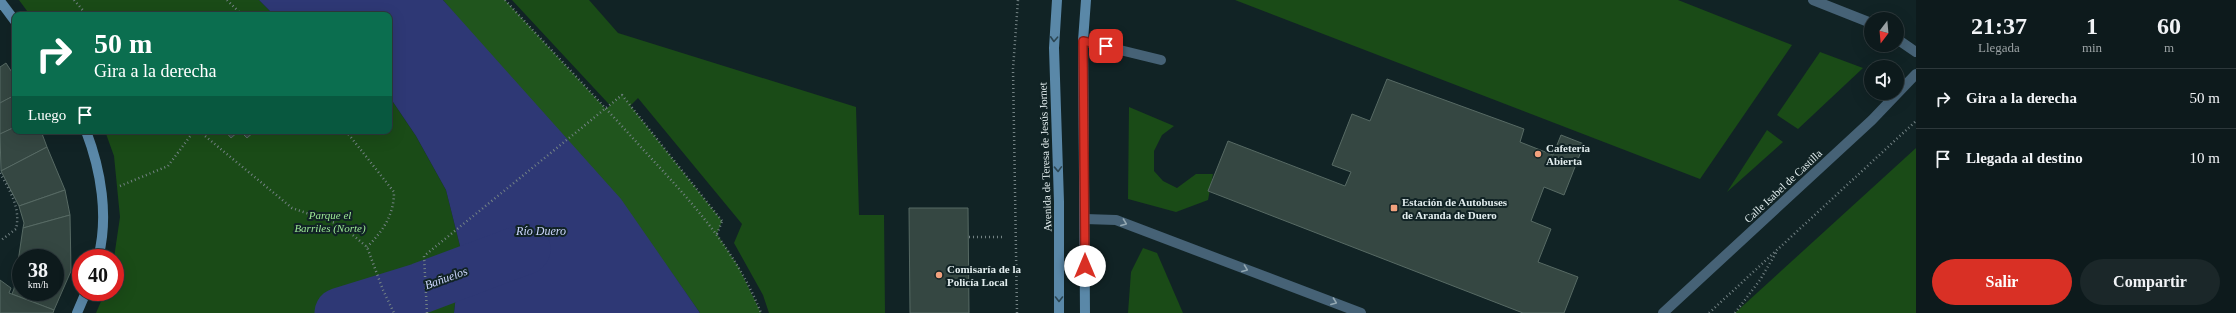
<!DOCTYPE html>
<html lang="es">
<meta charset="utf-8">
<style>
body{margin:0;font-family:"Times New Roman",serif;background:#1b2729;color:#f1f3f6;height:100vh;display:flex;flex-direction:column;font-size:15px;white-space:nowrap}
*{box-sizing:border-box;margin:0}
p{font-size:13px;color:#9aa1a3}
.icon{flex:none;width:22px;height:22px;fill:none;stroke:currentColor;stroke-width:2;stroke-linecap:round;stroke-linejoin:round}
.map{position:relative;flex:1;overflow:hidden}
.details{display:flex;flex-direction:column;background:#0d1a1c;width:320px}
.details>*{flex:none}
.banner{position:absolute;left:12px;top:12px;width:380px;height:122px;border-radius:8px;box-shadow:0 4px 16px #0002,0 0 0 1px #2d383b;background:#0b6e4f;color:#fff;overflow:hidden}
.needle{width:26px;rotate:196deg}
.controls{position:absolute;left:1864px;top:12px;display:grid;gap:8px}
.controls a{display:grid;place-items:center;width:40px;height:40px;border-radius:50%;background:#0d1a1c;box-shadow:0 4px 16px #0002,0 0 0 1px #2d383b;font-size:20px}
.speed{position:absolute;left:12px;top:249px;display:flex;gap:8px;font-size:20px;font-weight:700;text-align:center}
.speed>*{display:grid;place-content:center;width:52px;height:52px;border-radius:50%;background:#0d1a1c;box-shadow:0 4px 16px #0002,0 0 0 1px #2d383b;line-height:1}
.speed small{font-size:10px;font-weight:400}
.speed .limit{border:6px solid #d22;background:#fff;color:#111}
.pin{position:absolute;display:grid;place-items:center;width:34px;height:34px;color:#fff;margin:-17px;border-radius:8px;box-shadow:0 2px 6px #0006}
.me{position:absolute;width:44px;margin:-22px;rotate:0deg;stroke-linejoin:round;filter:drop-shadow(0 0 3px #0008)}
.turn{display:flex;align-items:center;gap:14px;height:84px;padding:0 16px;font-size:18px}
.turn .icon{width:52px;height:52px;stroke-width:2.5}
.turn b{display:block;font-size:28px;line-height:34px}
.then{display:flex;align-items:center;height:38px;padding:0 16px;background:#0003;gap:8px;font-size:15px}
.eta{display:flex;justify-content:space-evenly;align-items:center;height:68px;text-align:center}
.eta b{font-size:24px;font-weight:600;line-height:28px}
.primary-button{display:flex;gap:8px;margin-top:auto;padding:8px 16px}
.primary-button a{flex:1;height:46px;border-radius:24px;background:#d93025;color:#fff;font-size:16px;font-weight:600;line-height:46px;text-align:center}
.primary-button a+a{background:#1b2729;color:#f1f3f6}
ul{padding:0;list-style:none}
li{display:flex;align-items:center;gap:12px;height:60px;padding:0 16px;border-top:1px solid #2d383b}
li div{flex:1}
li b{display:block;font-size:15px}
li em{font-style:normal}
main{display:flex;flex:1;min-height:0}
.map>svg:first-child{display:block}
.green{fill:#1a4b17}
.forest{fill:#20551d}
.water{fill:#2e3875}
.lines{fill:none;stroke-linecap:round;stroke-linejoin:round}
.river{stroke:#2e3875;stroke-width:51}
.building{fill:#354742;stroke:#576a64;fill-rule:evenodd}
.path{stroke:#748385;stroke-width:2.5;stroke-dasharray:1 3;stroke-linecap:butt}
.lane{stroke:#466276;stroke-width:10}
.street{stroke:#466276;stroke-width:10}
.secondary{stroke:#5a88a8;stroke-width:10}
.path-bridge{stroke:#748385;stroke-width:2.5;stroke-dasharray:1 3;stroke-linecap:butt}
.oneway{stroke:#2b4653}
.oneway2{stroke:#94a8b2}
.route-casing{stroke:#8d1f18;stroke-width:10}
.route{stroke:#d93025;stroke-width:7}
.poi-dot{fill:#f1a17d;stroke:#112325;stroke-width:1.5}
.labels{text-anchor:middle;stroke-width:4;stroke-linejoin:round;paint-order:stroke}
.poi-label{font-size:11px;font-weight:bold;fill:#e2edee;stroke:#112325;text-anchor:start}
.street-label{font-size:11px;fill:#e2edee;stroke:#112325}
.park-label{font-size:11px;font-style:italic;fill:#9de896;stroke:#112325}
.water-label{font-size:12px;font-style:italic;fill:#ccd6fc;stroke:#112325}
</style>
<main>
<div class="map">
<svg width="1916" height="313" viewBox="0 0 1916 313">
<rect width="100%" height="100%" fill="#112325"/>
<g class="green">
<path d="M19 0H259L274 15H30Z"/>
<path d="M512 0H589L618 33 856 107 859 215H884L885 313H769L763 295 734 243 742 224 638 98 620 116Z"/>
<path d="M1235 0H1678L1792 45 1700 179Z"/>
<path d="M1820 52 1863 68 1798 129 1777 115Z"/>
<path d="M389 96 416 136 446 190 461 250 454 313H96L105 292H115L114 258 120 217 114 156 105 131H389Z"/>
<path d="M1129 107 1174 126 1162 135 1154 151V171L1163 181 1177 188 1196 174H1213L1208 200 1176 212 1128 199Z"/>
<path d="M1767 130 1783 142 1727 192Z"/>
<path d="M1916 148V313H1735Z"/>
<path d="M1143 248 1157 253 1183 313H1128L1131 272Z"/>
</g>
<path class="forest" d="M443 0H505L606 109 622 95 722 221 717 234 738 266 761 313H700L669 269Z"/>
<path class="water" d="M259 0H443L621 199 700 313H454L461 250 446 190 416 136 389 96V15H274Z"/>
<g class="lines">
<path class="river" d="M340 313 421 288 525 249"/>
</g>
<g class="building">
<path d="M6 63 15 77V95L0 103V67Z"/>
<path d="M1387 79 1524 129 1520 142 1553 155 1561 135 1584 144 1564 195 1544 187 1531 221 1551 229 1538 262 1578 277 1564 313H1523L1208 191 1228 141 1345 186 1351 172 1332 165 1352 114 1370 121Z"/>
<path d="M15 95V127L0 134V103Z"/>
<path d="M15 127V131H41L47 147 1 171 0 134Z"/>
<path d="M225 131H239L231 138Z"/>
<path d="M240 131H255L247 138Z"/>
<path d="M47 147 65 190 19 206 1 171Z"/>
<path d="M65 190 70 215 23 228 24 223 19 206Z"/>
<path d="M909 208H968L969 313H910Z"/>
<path d="M70 215 71 271 54 310 12 294 14 289 23 228ZM21 258H55V292H21Z"/>
<path d="M0 280 11 288 9 293 54 310 53 313H0Z"/>
</g>
<g class="lines">
<g class="path">
<path d="M74 0 87 15"/>
<path d="M227 0 242 15"/>
<path d="M505 0C550 49 595 96 639 145 686 196 735 247 761 313"/>
<path d="M199 131 292 208 335 223 348 231 367 247 383 290 394 313"/>
<path d="M346 131 394 192C394 215 383 231 367 247"/>
<path d="M0 173C10 191 21 208 16 229L0 241"/>
<path d="M120 186 168 166 194 131"/>
<path d="M717 234 722 221"/>
<path d="M969 237H1005"/>
<path d="M1017 313 1013 69 1018 0"/>
<path d="M1709 313 1916 121"/>
<path d="M1735 313 1760 280 1777 251"/>
</g>
<g class="lane">
<path d="M1083 41 1161 60"/>
<path d="M1085 219 1116 220 1361 313"/>
</g>
<g class="street">
<path d="M1813 0 1871 23"/>
<path d="M1897 39 1916 52"/>
<path d="M1663 313 1872 120 1916 74"/>
</g>
<g class="secondary">
<path d="M1057 0 1054 48 1059 202V313"/>
<path d="M0 1 15 21"/>
<path d="M86 131C101 170 109 217 98 258"/>
<path d="M77 313 86 292"/>
<path d="M1085 313 1083 41 1086 0"/>
</g>
<path class="path-bridge" d="M427 313 424 256 622 95 722 221"/>
</g>
<defs><path id="oneway-chevron" d="M-2-3.5L2.5 0L-2 3.5" fill="none" stroke-width="1.6" stroke-linecap="round" stroke-linejoin="round"/></defs>
<g class="oneway">
<use href="#oneway-chevron" transform="translate(1054 39) rotate(93)"/>
<use href="#oneway-chevron" transform="translate(1058 169) rotate(88)"/>
<use href="#oneway-chevron" transform="translate(1059 299) rotate(90)"/>
</g>
<g class="oneway2">
<use href="#oneway-chevron" transform="translate(1124 223) rotate(21)"/>
<use href="#oneway-chevron" transform="translate(1245 269) rotate(21)"/>
<use href="#oneway-chevron" transform="translate(1334 302) rotate(21)"/>
</g>
<g class="lines">
<defs>
<path id="route" d="M1085 266 1083 41 1106 46"/>
</defs>
<use href="#route" class="route-casing"/>
<use href="#route" class="route"/>
</g>
<g class="poi-dot">
<circle cx="1538" cy="154" r="4"/>
<rect x="1390" y="204" width="8" height="8" rx="2"/>
<circle cx="939" cy="275" r="4"/>
</g>
<g class="labels">
<g class="poi-label">
<text x="1546" y="152">Cafetería<tspan x="1546" dy="13">Abierta</tspan></text>
<text x="1402" y="206">Estación de Autobuses<tspan x="1402" dy="13">de Aranda de Duero</tspan></text>
<text x="947" y="273">Comisaría de la<tspan x="947" dy="13">Policía Local</tspan></text>
</g>
<g class="street-label">
<text transform="translate(1045 157) rotate(-92)" y="4">Avenida de Teresa de Jesús Jornet</text>
<text transform="translate(1783 186) rotate(-43)" y="4">Calle Isabel de Castilla</text>
</g>
<g class="park-label">
<text x="330" y="219">Parque el<tspan x="330" dy="13">Barriles (Norte)</tspan></text>
</g>
<g class="water-label">
<text x="541" y="235">Río Duero</text>
<text transform="translate(446 278) rotate(-20)" y="4">Bañuelos</text>
</g>
</g>
</svg>
<div class="controls">
<a><svg class="needle" viewBox="-14 -14 28 28"><path d="M0-13l5 13h-10z" fill="#e53935"/><path d="M0 13l5-13h-10z" fill="#9aa1a3"/></svg></a>
<a><svg class="icon" aria-label="sound" viewBox="0 0 24 24"><path d="M4 9h4l5-4v14l-5-4H4zM17 9q2 3 0 6"/></svg></a>
</div>
<div class="speed"><div>38<small>km/h</small></div><div class="limit">40</div></div>
<div class="pin" style="left:1106px;top:46px;background:#d93025"><svg class="icon" aria-label="arrive" viewBox="0 0 24 24"><path d="M6 21V4h12l-3 4 3 4H6"/></svg></div>
<svg class="me" style="left:1085px;top:266px" viewBox="-20 -20 40 40"><circle r="19" fill="#fff"/><path d="M0-13L10 11 0 6-10 11z" fill="#d93025"/></svg>
<div class="banner">
<div class="turn"><svg class="icon" aria-label="right" viewBox="0 0 24 24"><path d="M7 20v-9h11M14 6l5 5-5 5"/></svg><div><b>50 m</b>Gira a la derecha</div></div>
<div class="then">Luego<svg class="icon" aria-label="arrive" viewBox="0 0 24 24"><path d="M6 21V4h12l-3 4 3 4H6"/></svg></div>
</div>
</div>
<section class="details">
<div class="eta">
<div><b>21:37</b><p>Llegada</p></div>
<div><b>1</b><p>min</p></div>
<div><b>60</b><p>m</p></div>
</div>
<ul>
<li><svg class="icon" aria-label="right" viewBox="0 0 24 24"><path d="M7 20v-9h11M14 6l5 5-5 5"/></svg><div><b>Gira a la derecha</b></div><em>50 m</em></li>
<li><svg class="icon" aria-label="arrive" viewBox="0 0 24 24"><path d="M6 21V4h12l-3 4 3 4H6"/></svg><div><b>Llegada al destino</b></div><em>10 m</em></li>
</ul>
<div class="primary-button"><a>Salir</a><a>Compartir</a></div>
</section>
</main>
